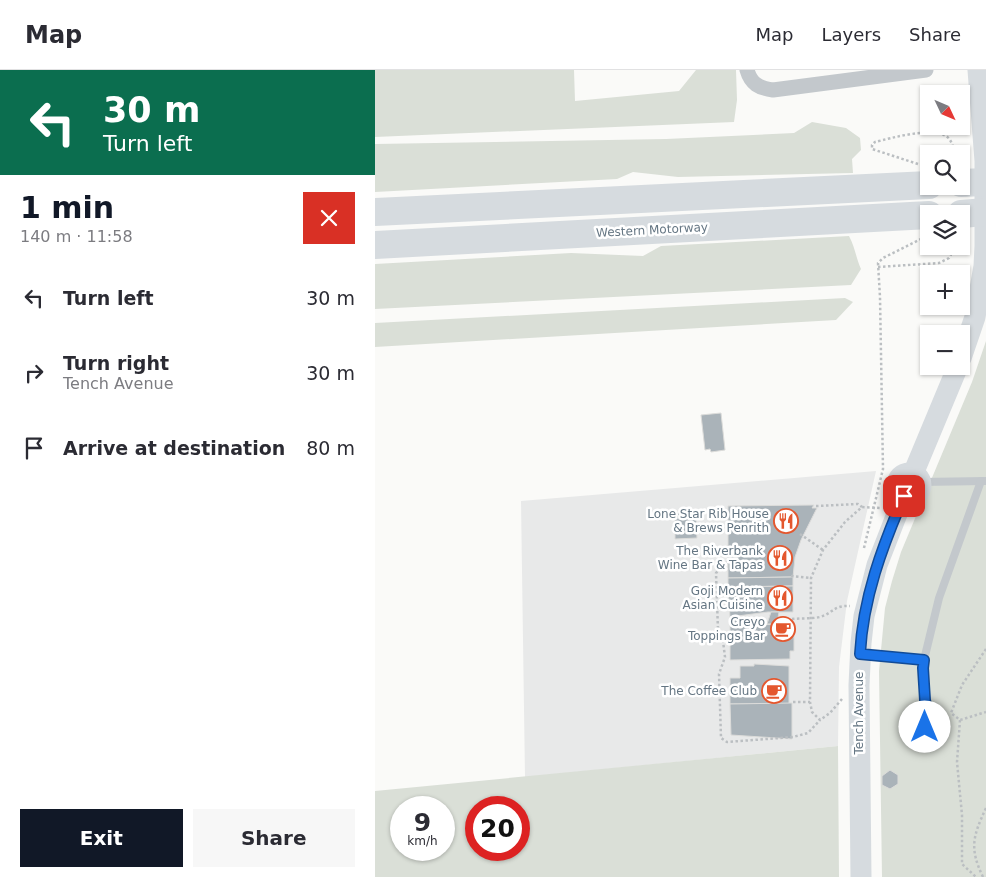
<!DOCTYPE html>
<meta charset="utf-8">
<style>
body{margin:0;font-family:"DejaVu Sans",sans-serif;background:#f7f7f7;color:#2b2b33;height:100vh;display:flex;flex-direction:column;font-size:19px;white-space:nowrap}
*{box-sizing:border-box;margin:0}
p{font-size:16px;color:#7c7c81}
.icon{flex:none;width:28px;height:28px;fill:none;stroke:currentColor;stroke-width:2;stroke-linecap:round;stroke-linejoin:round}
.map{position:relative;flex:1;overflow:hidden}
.sheet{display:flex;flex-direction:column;background:#fff;width:375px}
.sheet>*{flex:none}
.banner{background:#0b6e4f;color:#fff;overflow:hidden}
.needle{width:32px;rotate:134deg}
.tools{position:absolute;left:545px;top:15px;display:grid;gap:10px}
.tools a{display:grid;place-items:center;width:50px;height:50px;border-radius:0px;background:#fff;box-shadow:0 1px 4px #0004;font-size:25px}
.speed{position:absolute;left:15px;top:726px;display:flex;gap:10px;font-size:25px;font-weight:700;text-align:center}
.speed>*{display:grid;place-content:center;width:65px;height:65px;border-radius:50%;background:#fff;box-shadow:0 1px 4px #0004;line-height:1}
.speed small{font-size:12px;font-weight:400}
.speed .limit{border:8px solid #d22;background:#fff;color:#111}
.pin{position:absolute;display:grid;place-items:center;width:42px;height:42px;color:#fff;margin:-21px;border-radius:10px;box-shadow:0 2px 8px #0006}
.me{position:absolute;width:55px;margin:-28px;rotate:0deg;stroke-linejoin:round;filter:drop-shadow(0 0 4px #0008)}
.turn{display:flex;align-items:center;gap:18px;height:105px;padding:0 20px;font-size:22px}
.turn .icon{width:65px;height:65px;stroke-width:2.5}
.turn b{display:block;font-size:35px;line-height:42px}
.round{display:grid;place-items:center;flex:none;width:52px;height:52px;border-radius:0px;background:#f7f7f7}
.head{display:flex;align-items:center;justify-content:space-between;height:85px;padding:0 20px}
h1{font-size:30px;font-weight:600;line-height:38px;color:#111827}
.button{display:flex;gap:10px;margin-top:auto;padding:10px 20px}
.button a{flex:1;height:58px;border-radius:0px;background:#111827;color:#fff;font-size:20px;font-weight:600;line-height:58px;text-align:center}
.button a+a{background:#f7f7f7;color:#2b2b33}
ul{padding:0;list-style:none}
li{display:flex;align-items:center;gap:15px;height:75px;padding:0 20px}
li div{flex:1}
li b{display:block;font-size:19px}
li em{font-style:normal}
header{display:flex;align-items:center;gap:30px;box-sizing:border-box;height:70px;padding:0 25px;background:#fff;border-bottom:1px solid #e1e1e2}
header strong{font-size:24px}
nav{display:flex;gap:28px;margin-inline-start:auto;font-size:18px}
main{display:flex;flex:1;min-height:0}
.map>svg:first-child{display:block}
.built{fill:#e8e9e9}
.green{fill:#dadfd7;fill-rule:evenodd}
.building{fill:#aab3b9;stroke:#dcdcda}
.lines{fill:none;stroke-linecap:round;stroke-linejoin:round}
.path{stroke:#bbbfc2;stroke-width:2.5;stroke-dasharray:2.5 2.5;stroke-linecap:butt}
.lane{stroke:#c3c8cc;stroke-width:8}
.street{stroke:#c3c8cc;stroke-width:15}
.secondary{stroke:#d6dbdf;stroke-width:21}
.highway{stroke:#d6dbdf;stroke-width:28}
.route-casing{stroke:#114b97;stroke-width:12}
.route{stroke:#1a73e8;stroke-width:9}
.labels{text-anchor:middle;stroke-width:5;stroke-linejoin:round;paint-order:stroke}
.street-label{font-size:12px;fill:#657683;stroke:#fff}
.poi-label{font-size:12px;fill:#657683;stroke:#fff;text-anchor:end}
</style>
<header>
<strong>Map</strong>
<nav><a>Map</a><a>Layers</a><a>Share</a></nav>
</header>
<main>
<section class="sheet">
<div class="banner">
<div class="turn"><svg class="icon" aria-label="left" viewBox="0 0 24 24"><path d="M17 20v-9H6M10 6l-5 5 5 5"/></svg><div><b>30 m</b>Turn left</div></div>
</div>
<div class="head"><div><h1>1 min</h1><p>140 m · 11:58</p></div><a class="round" style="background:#d93025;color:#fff"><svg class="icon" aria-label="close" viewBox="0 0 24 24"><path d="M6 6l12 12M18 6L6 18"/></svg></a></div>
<ul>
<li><svg class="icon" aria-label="left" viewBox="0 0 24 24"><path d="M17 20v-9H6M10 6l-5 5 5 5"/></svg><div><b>Turn left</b></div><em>30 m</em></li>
<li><svg class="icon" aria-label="right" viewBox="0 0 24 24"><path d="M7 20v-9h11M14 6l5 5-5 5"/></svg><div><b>Turn right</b><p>Tench Avenue</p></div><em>30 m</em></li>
<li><svg class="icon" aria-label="arrive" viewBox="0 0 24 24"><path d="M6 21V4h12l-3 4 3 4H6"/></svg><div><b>Arrive at destination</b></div><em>80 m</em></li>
</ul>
<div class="button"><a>Exit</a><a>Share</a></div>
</section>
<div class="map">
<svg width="611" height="807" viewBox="0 0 611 807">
<rect width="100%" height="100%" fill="#fafaf8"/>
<path class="built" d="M501 401 472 531 464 597 463 676 150 707 146 431Z"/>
<g class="green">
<path d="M0 0H199L200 31 304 21 321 0H361L362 30 359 52 0 67Z"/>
<path d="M437 52 471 58 485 68 486 80 477 89 478 103 303 107 258 102 242 109 0 122V74L291 69 419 63Z"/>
<path d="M474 166C480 177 481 188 486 199L476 215 0 239V194L196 183 268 186 286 176Z"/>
<path d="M470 228 478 232 461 250 0 277V253Z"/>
<path d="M611 271V807H507L504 601 510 538 517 511 526 482 597 312Z"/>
<path d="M463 676 464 807H0V721ZM26 738H69V780H26ZM101 738H144V780H101Z"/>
</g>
<g class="building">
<path d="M346 343 350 380 336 382 335 379 330 380 326 345Z"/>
<path d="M439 435 437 438H442L426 470 420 487 418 507 353 508V436Z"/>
<path d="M300 443H321L322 468 300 469Z"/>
<path d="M418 507V516L353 517V508Z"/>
<path d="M418 516V542H393L355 547 353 517Z"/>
<path d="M396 542H404L402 554H392Z"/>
<path d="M365 546 368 555H355V547Z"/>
<path d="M419 554V581H415V589L355 590V555Z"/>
<path d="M379 594 414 596V634H355V608H365V596H379Z"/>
<path d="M417 633V669L356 665 355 634Z"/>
<path d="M515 700 523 705V714L515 719 507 715V706Z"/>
</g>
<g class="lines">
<g class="path">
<path d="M543 94 497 79V75L500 72C516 68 556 57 571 66 577 70 578 77 580 84"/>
<path d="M503 197 564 193 574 188 581 176"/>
<path d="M441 436 483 434 487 437"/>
<path d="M425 464 448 480"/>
<path d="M489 478 508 399 505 227 503 193 508 188 552 166"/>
<path d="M353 491 341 503 343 560 348 571 350 587 344 604 346 668 352 672 418 667 433 663 445 650"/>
<path d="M416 506 436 508"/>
<path d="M417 549C426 548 436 549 445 547 458 543 459 535 475 536"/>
<path d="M611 579 587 615 576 643 585 650 611 642"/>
<path d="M467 629 455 643 445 650 437 642 435 632 436 508 448 480 470 452 487 437 507 438"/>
<path d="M418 632H435"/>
<path d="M585 650 582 692 587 745V794L601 807"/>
<path d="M608 807C594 778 598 766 611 738"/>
</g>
<g class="lane">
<path d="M545 412 611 411"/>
<path d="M487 584 549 590"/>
<path d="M547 669C549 661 554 650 553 642 550 625 545 607 549 590L564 528 606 411"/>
</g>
<path class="street" d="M372 0C376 14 384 18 398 20L551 0"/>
<g class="secondary">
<path d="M586 288 600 247 609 196 610 176V91L603 0"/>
<circle cx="534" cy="415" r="12"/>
<path d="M538 404 583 296"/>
<path d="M486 807 484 615 486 573 489 546 502 495 529 426"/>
</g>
<g class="highway">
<path d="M586 113 611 112"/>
<path d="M0 142 554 115"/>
<path d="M586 144 611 142"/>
<path d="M0 175 554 145"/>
</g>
</g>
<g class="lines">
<defs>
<path id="route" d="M529 426C507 477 488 528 485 584L549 590 548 598 550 630 553 644 550 657"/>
</defs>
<use href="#route" class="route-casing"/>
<use href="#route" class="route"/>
</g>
<defs>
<symbol id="restaurant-ring" viewBox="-11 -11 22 22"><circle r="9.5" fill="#fff" stroke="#e4572e" stroke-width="1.5"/><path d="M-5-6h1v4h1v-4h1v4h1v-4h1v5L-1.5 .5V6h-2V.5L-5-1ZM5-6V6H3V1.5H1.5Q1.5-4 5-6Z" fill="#e4572e"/></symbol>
<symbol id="cafe-ring" viewBox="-11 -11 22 22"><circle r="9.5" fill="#fff" stroke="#e4572e" stroke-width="1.5"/><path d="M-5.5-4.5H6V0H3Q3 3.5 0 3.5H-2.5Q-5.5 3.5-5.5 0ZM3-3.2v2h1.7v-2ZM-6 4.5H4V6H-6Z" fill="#e4572e"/></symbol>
</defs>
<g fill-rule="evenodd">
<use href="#restaurant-ring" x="397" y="437" width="28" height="28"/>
<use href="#restaurant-ring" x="391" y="474" width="28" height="28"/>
<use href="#restaurant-ring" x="391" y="514" width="28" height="28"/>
<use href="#cafe-ring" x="394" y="545" width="28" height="28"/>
<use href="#cafe-ring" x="385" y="607" width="28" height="28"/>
</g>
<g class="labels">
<g class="street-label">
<text transform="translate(277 160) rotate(-3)" y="4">Western Motorway</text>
<text transform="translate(484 643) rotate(-90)" y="4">Tench Avenue</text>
</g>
<g class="poi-label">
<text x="394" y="448">Lone Star Rib House<tspan x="394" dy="14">&amp; Brews Penrith</tspan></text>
<text x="388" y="485">The Riverbank<tspan x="388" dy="14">Wine Bar &amp; Tapas</tspan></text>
<text x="388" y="525">Goji Modern<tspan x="388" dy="14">Asian Cuisine</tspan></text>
<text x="390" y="556">Creyo<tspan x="390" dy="14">Toppings Bar</tspan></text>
<text x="382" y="625">The Coffee Club</text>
</g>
</g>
</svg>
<div class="tools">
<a><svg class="needle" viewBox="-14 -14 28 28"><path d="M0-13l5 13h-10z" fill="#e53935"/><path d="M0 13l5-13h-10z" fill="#7c7c81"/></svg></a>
<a><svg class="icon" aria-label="search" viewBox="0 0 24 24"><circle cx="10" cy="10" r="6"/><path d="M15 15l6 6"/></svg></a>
<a><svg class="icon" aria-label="layers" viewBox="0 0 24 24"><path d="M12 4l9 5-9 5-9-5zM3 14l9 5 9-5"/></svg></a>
<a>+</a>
<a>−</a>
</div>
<div class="speed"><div>9<small>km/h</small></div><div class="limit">20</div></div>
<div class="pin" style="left:529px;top:426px;background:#d93025"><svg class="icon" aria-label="arrive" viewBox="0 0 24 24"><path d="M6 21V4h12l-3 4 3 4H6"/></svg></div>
<svg class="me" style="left:550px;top:657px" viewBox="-20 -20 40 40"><circle r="19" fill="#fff"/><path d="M0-13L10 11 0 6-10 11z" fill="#1a73e8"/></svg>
</div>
</main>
